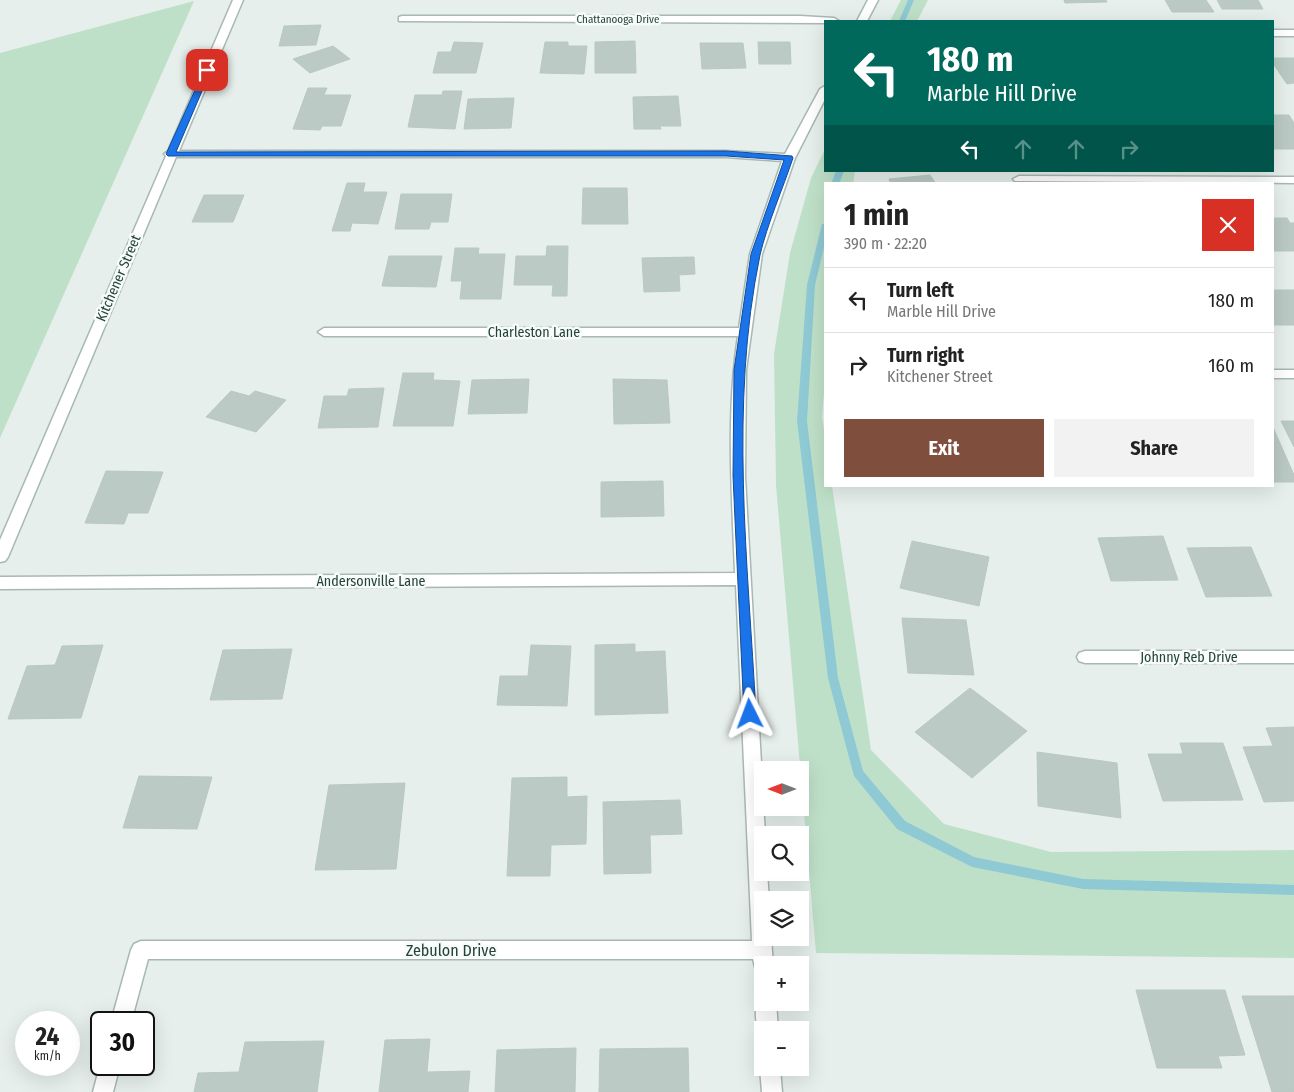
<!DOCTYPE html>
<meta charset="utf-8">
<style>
body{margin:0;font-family:"Fira Sans Condensed",sans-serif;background:#f2f2f2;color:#222;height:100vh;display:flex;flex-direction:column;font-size:19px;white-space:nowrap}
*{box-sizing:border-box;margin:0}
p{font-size:16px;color:#767676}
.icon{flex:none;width:28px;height:28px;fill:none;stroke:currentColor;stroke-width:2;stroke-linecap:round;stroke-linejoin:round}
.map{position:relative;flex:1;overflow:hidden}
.details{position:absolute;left:824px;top:182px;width:450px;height:305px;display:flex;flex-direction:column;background:#fff;border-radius:0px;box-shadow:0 5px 20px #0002}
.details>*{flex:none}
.guide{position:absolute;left:824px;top:20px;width:450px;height:152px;border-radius:0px;box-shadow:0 5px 20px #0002;background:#00695c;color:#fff;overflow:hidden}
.needle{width:32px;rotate:270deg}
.buttons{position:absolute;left:754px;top:761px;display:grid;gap:10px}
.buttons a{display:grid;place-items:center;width:55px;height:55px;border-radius:0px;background:#fff;box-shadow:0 5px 20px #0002;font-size:25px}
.speed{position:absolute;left:15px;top:1011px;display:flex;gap:10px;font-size:25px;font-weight:700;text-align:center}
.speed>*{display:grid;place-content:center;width:65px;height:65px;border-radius:50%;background:#fff;box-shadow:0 5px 20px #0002;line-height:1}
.speed small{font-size:12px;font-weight:400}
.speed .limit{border:2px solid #111;border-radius:8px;background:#fff;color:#111}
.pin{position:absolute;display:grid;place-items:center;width:42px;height:42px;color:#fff;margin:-21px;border-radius:10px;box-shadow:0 2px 8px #0006}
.me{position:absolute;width:55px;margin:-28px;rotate:357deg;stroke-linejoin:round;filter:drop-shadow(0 0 4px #0008)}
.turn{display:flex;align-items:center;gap:18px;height:105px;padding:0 20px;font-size:22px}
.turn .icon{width:65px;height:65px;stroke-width:2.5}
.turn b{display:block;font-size:35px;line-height:42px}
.lanes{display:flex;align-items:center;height:48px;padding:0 20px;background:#0003;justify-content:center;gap:25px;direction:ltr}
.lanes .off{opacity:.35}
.round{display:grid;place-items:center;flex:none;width:52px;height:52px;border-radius:0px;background:#f2f2f2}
.overview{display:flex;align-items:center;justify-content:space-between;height:85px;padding:0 20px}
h1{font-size:30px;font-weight:700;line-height:38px}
.cta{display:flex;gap:10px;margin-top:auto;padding:10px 20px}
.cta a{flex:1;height:58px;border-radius:0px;background:#804e3d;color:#fff;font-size:20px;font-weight:700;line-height:58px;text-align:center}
.cta a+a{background:#f2f2f2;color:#222}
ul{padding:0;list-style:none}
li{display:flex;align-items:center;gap:15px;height:65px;padding:0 20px;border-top:1px solid #e0e0e0}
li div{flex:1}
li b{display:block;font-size:19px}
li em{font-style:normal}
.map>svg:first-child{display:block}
.green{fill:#bfe0c8}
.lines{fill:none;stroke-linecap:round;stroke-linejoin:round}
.stream{fill:#8ec9d4;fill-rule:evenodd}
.building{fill:#bbcac4;stroke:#b8c9c2}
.minor-casing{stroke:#a8b8b2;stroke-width:3}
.minor{fill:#fff;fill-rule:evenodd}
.route{fill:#1a73e8;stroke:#114b97}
.labels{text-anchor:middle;stroke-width:5;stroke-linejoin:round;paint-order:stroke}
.far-street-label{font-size:11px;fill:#24423a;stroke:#f7fbf9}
.street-label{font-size:14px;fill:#24423a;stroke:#f7fbf9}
.near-street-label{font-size:16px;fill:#24423a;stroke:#f7fbf9}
</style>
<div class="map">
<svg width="1294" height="1092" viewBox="0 0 1294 1092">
<rect width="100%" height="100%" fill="#e6efeb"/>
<g class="green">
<path d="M901 0H928L917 21H890Z"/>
<path d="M194 1 0 438V53Z"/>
<path d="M825 149V171H855L853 184H825V380L822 417 825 436V486H832L871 750 944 824 1051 852 1294 850V958L816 953 776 485 774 354 790 253 811 178Z"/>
</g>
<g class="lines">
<g class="stream">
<path d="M908 0H914L905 21H899Z"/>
<path d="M836 171H844L839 184H831Z"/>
<path d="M822 224H825V243L815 285 807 421 838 678 863 771 905 821 974 857 1083 879 1294 885V895L1083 889 972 867 897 829 854 776 828 678 797 421 807 285Z"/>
</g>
</g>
<g class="building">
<path d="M1064 0H1106L1107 2 1065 3Z"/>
<path d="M1165 0H1206L1214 12H1172Z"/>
<path d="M1217 0H1258L1263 9H1222Z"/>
<path d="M321 25 316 45 279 46 284 26Z"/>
<path d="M635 41 636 73H595V42Z"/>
<path d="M454 42 483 43 476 73H433L438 52H451Z"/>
<path d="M545 42H568V46H587L584 74 540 73Z"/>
<path d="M758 42H790L791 64H759Z"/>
<path d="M700 43H743L746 68 702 69Z"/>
<path d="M333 46 350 59 310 73 293 59Z"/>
<path d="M1272 58H1294V83L1287 84 1272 62Z"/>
<path d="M308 88H327L324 95H351L341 126H322L320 130 293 129Z"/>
<path d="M443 91H462L455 129 408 127 415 95H442Z"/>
<path d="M678 96 681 126H660L661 129H634L633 97Z"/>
<path d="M514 98 511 128 464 129 468 99Z"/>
<path d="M1272 115H1289L1294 123V149H1272Z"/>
<path d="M930 175 936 184H891L889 179Z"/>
<path d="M347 183H365L363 192H387L378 224 352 223 350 231H332Z"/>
<path d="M583 188H627L628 224H582Z"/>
<path d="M401 194H452L448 222H431L429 229H395Z"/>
<path d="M204 195H244L233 222H192Z"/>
<path d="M1272 218H1287L1290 223H1294V251H1272Z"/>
<path d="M547 246H568L567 296H552L553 285H514L516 256H546Z"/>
<path d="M455 248H479L478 254H505L501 299H460L462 281H451Z"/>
<path d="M389 256H442L436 287 382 286Z"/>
<path d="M694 257 695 274 679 275 680 291 644 292 642 258Z"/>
<rect x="1272" y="290" width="22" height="35"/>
<path d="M403 373H434L433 380 460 381 453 426H393Z"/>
<path d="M529 379 527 413 468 414 472 380Z"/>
<path d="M613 379 667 380 670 423 614 424Z"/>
<path d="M384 388 378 427 318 428 324 396H347L349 389Z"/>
<path d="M231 391 249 396 255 391 286 400 256 432 206 417Z"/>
<path d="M1281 421H1294V447Z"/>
<path d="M1272 425 1294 475V482H1272Z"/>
<path d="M106 471 163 472 148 513H128L124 524 85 523Z"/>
<path d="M663 481 664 516 601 517V482Z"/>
<path d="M1163 536 1178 580 1111 581 1098 538Z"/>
<path d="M912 541 989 557 979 606 900 588Z"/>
<path d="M1251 547 1272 596 1206 597 1187 548Z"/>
<path d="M902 618 966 620 974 675 908 673Z"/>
<path d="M635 644V652L665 651 668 713 595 715V645Z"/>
<path d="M103 645 81 718 8 719 27 666 55 665 62 646Z"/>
<path d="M531 645 571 646 567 706 497 705 500 676H528Z"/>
<path d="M292 649 282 699 210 700 223 650Z"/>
<path d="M970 688 1027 731 972 778 915 732Z"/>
<path d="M1294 727V801L1264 802 1243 747 1273 746 1266 728Z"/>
<path d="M1180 743H1223L1243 800 1163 801 1148 754H1183Z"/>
<path d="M1037 752 1117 763 1121 818 1038 806Z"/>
<path d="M139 776 212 777 197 829 123 828Z"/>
<path d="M567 777V797L587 796 586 844 551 845 550 876H507L512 778Z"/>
<path d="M405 783 396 869 315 870 329 785Z"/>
<path d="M680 800 682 834 650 835 651 873 604 874 603 802Z"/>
<path d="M1136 990H1225L1245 1055 1218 1056 1222 1068H1157Z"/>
<path d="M1242 996H1294V1092H1272Z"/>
<path d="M430 1039 427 1072 470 1071 468 1092H379L385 1040Z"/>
<path d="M324 1041 317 1092H194L198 1073 239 1072 245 1042Z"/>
<path d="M576 1048 575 1092H495L497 1050Z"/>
<path d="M688 1048 689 1092H599L600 1049Z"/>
</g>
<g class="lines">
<defs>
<g id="minor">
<path d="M233 0H243L179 151H726L785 154 820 89 825 86V99L795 158 762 254 746 370 745 476 765 835H762V872H767L769 900H762V938H771L773 965H762V974L756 971 753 959H148L131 1022H111L131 950 134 944 141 941H752L736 585 0 589V577L735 573C732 495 726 414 738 336H324L318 332 324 328H739L750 254 782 161 726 157H176L8 557 5 561 0 562V540L166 156 164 154 168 151Z"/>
<path d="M868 0H878L867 21H857Z"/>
<path d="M402 16H800L834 18 839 21H825V23L399 21V17Z"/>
<rect x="1272" y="30" width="22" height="6"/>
<path d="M1019 176 1294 177V183L1015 181 1013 179Z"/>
<rect x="1272" y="370" width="22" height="8"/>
<path d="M1085 651H1294V663H1085L1079 661 1077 657 1079 653Z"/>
<path d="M762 994V1002H776L778 1030H762V1037C755 1028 754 1006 759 995Z"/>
<path d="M101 1062V1065H120L113 1092H93Z"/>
<path d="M762 1062V1068H780L782 1092H762L760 1068Z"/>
</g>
</defs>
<use href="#minor" class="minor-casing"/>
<use href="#minor" class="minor"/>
</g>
<path class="route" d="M205 68 211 70 176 152 726 151 792 156 793 158C783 188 767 225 760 255 729 405 748 562 756 714L754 718H745L744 714 733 476 734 370 751 254 784 160 726 156H168L166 154Z"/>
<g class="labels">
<g class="far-street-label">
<text x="618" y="23">Chattanooga Drive</text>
</g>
<g class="street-label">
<text transform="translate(118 278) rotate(-67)" y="5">Kitchener Street</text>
<text x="534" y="337">Charleston Lane</text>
<text x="371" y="586">Andersonville Lane</text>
<text x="1189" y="662">Johnny Reb Drive</text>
</g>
<g class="near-street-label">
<text x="451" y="956">Zebulon Drive</text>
</g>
</g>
</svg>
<div class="buttons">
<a><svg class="needle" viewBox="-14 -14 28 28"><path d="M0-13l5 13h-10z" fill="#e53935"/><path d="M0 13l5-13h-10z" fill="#767676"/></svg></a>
<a><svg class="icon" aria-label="search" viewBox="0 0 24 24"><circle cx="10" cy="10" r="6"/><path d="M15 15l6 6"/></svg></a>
<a><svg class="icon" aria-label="layers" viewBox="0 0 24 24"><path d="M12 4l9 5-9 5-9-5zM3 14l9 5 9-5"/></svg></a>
<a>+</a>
<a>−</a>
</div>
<div class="speed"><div>24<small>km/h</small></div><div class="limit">30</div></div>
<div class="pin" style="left:207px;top:70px;background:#d93025"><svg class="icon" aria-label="arrive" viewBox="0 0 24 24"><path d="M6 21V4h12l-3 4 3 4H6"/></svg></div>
<svg class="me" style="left:750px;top:714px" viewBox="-20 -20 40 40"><path d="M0-17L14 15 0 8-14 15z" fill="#1a73e8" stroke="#fff" stroke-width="4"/></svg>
<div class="guide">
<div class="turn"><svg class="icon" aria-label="left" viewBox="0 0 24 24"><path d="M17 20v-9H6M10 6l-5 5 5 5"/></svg><div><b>180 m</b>Marble Hill Drive</div></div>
<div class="lanes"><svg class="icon" aria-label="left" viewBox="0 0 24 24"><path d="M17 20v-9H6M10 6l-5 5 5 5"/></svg><svg class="icon off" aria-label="ahead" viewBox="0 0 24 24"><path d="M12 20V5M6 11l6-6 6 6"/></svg><svg class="icon off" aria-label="ahead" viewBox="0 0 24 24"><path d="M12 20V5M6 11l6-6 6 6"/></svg><svg class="icon off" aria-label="right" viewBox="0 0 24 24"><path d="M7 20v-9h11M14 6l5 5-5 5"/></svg></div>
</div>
<section class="details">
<div class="overview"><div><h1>1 min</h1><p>390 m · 22:20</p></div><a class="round" style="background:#d93025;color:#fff"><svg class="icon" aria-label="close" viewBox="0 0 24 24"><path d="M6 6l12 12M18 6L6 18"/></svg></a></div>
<ul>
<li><svg class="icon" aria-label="left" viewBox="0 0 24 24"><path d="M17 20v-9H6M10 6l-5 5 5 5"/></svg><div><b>Turn left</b><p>Marble Hill Drive</p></div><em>180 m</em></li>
<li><svg class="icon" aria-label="right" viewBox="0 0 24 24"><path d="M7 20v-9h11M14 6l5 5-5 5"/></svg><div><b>Turn right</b><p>Kitchener Street</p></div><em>160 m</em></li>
</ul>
<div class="cta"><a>Exit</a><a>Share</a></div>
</section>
</div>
